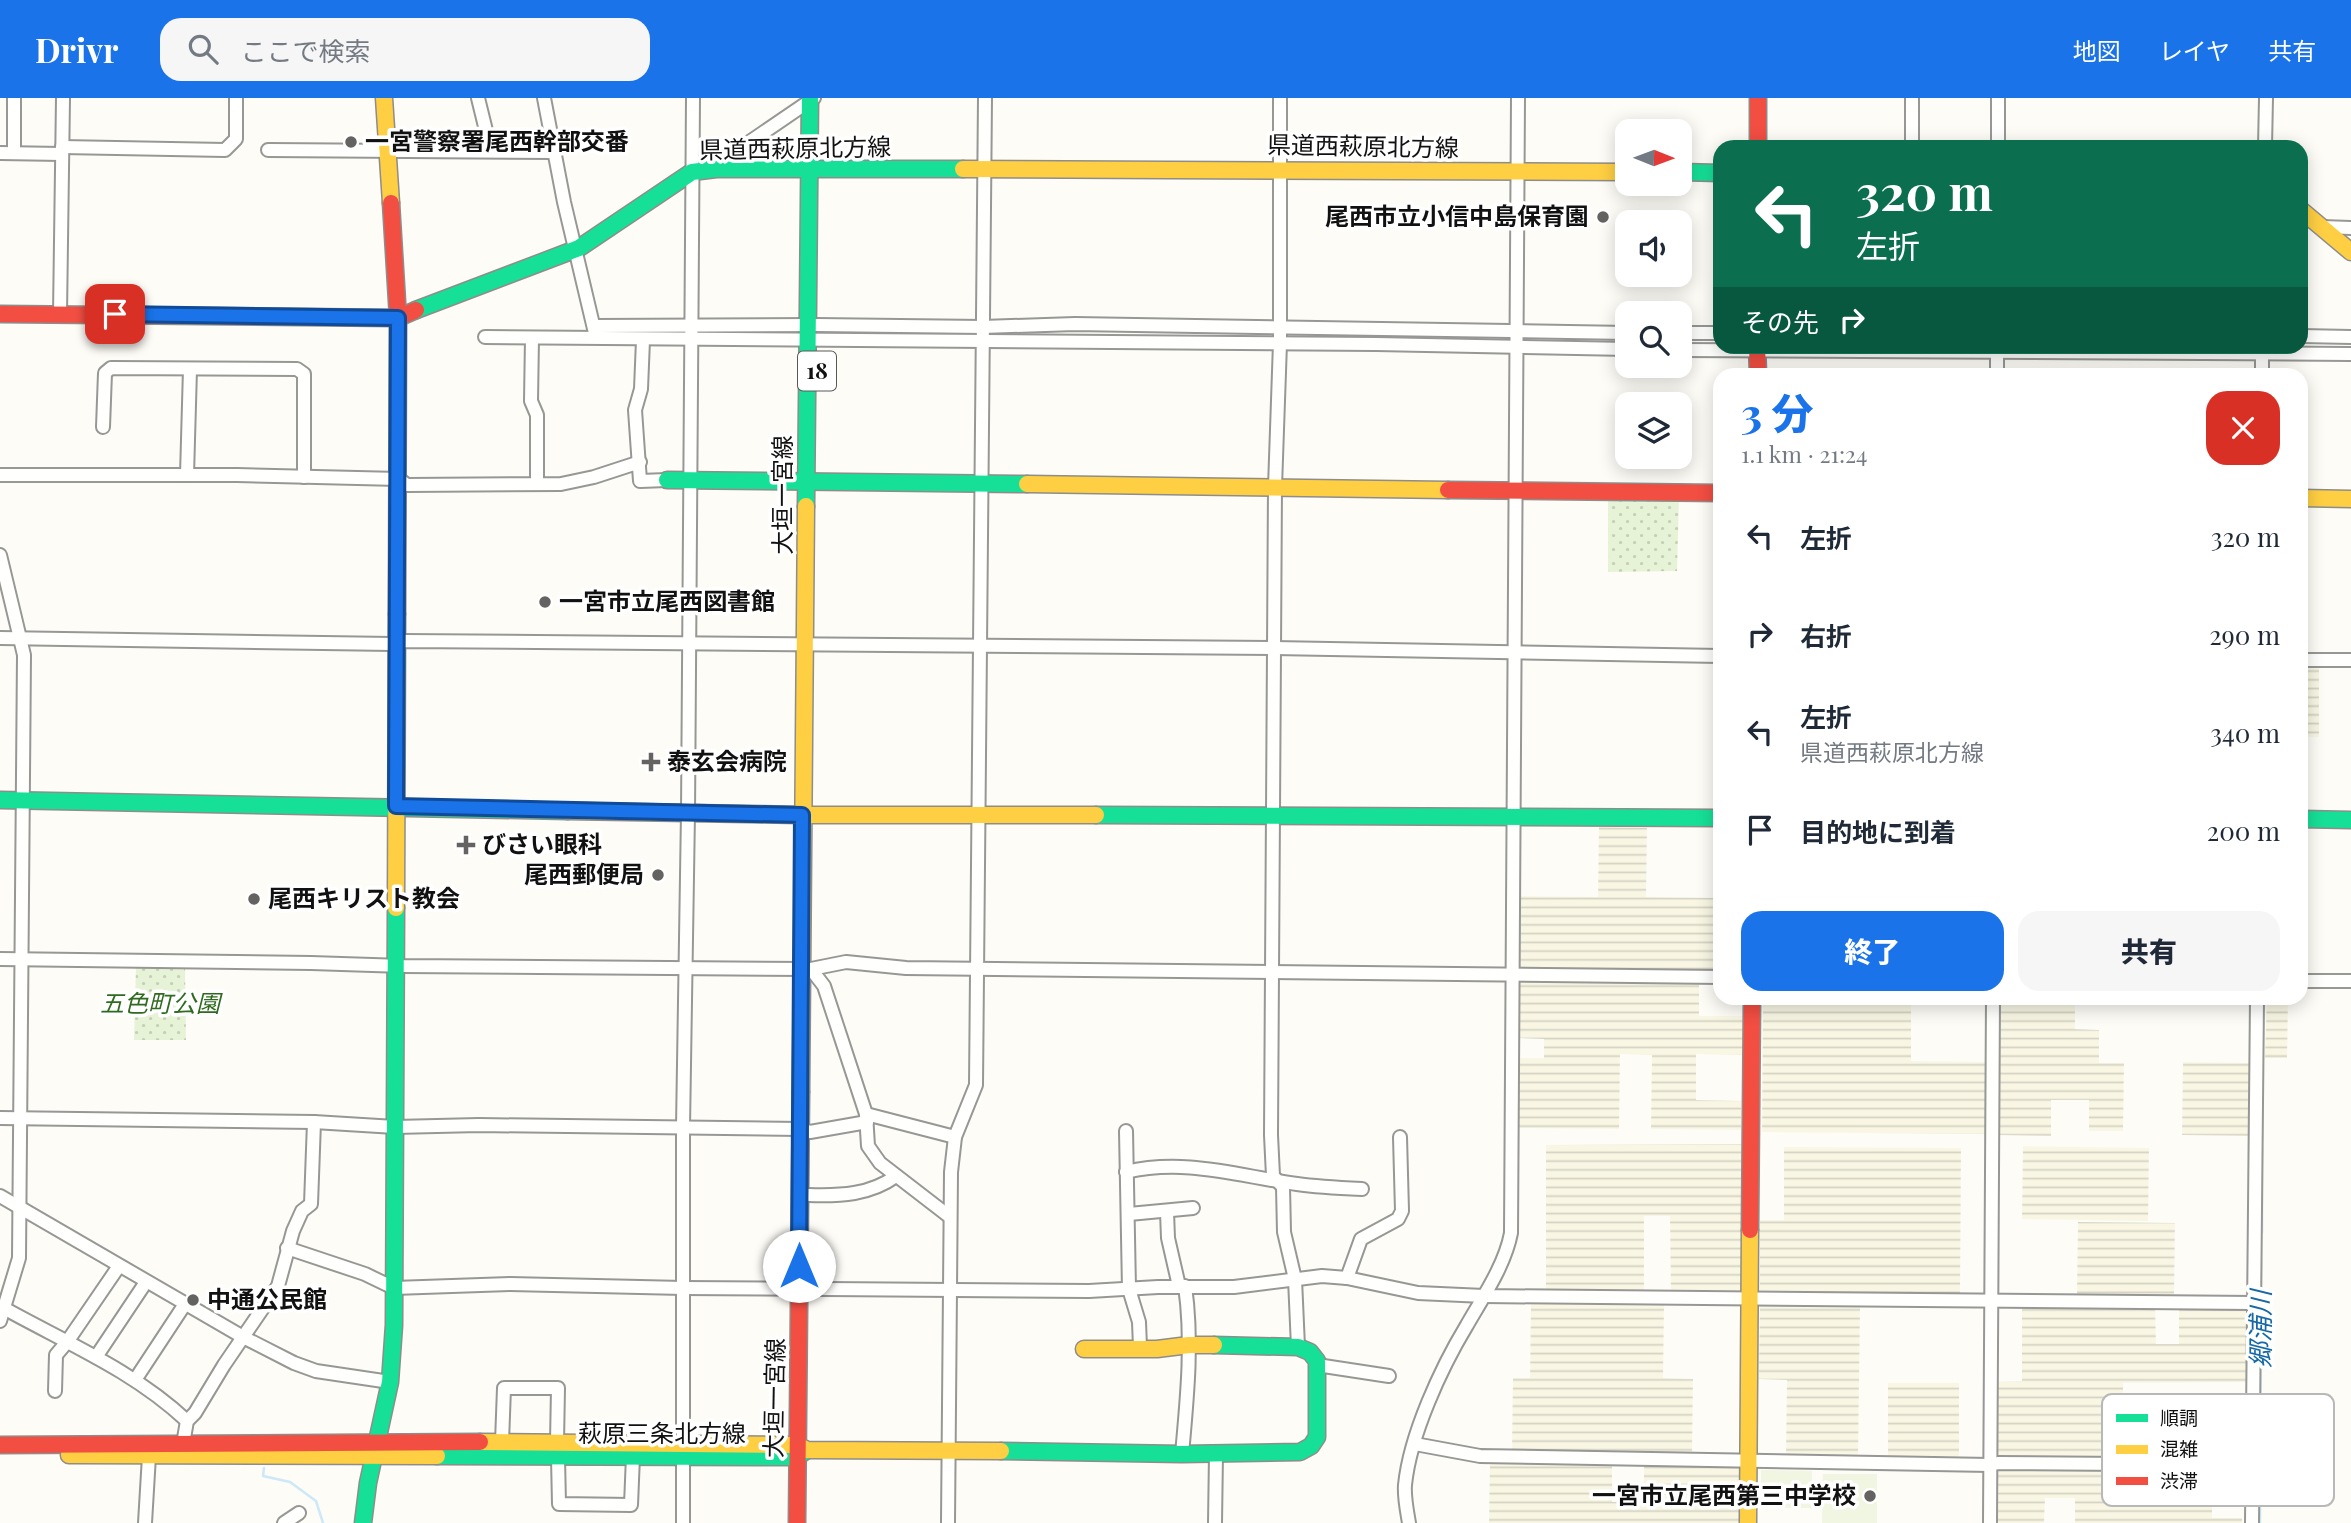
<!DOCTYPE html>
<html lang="ja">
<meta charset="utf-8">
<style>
body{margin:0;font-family:"Playfair Display","Noto Sans JP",serif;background:#f6f6f7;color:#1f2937;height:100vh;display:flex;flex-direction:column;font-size:26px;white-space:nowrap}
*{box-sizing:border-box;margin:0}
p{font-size:23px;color:#747a83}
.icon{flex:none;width:38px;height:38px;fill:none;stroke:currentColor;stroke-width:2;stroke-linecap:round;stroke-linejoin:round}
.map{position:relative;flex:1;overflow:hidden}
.panel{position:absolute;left:1713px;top:270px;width:595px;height:637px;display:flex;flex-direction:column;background:#fff;border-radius:21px;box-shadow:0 4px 18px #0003}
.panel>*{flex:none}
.banner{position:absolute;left:1713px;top:42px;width:595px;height:214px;border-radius:21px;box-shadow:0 4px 18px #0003;background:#0b6e4f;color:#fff;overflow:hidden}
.needle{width:46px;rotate:91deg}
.fabs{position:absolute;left:1615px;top:21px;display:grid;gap:14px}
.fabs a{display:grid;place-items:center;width:77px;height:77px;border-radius:14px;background:#fff;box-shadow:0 4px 18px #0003;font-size:35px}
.pin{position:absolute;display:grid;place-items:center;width:60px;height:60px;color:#fff;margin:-30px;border-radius:14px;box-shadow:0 4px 10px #0006}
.me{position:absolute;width:77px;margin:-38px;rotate:0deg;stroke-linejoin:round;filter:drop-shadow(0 0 5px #0008)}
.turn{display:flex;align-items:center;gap:24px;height:147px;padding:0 28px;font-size:32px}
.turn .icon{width:91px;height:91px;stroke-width:2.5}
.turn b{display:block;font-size:49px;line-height:60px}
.then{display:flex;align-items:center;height:66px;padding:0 28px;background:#0003;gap:14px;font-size:26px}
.round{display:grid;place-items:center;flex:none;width:74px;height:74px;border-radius:21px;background:#f6f6f7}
.head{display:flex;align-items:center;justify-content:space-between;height:119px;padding:0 28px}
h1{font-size:42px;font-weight:800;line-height:52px;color:#1a73e8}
.primary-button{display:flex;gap:14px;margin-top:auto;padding:14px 28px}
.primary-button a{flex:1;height:80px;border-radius:21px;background:#1a73e8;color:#fff;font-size:28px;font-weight:800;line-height:80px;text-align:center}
.primary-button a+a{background:#f6f6f7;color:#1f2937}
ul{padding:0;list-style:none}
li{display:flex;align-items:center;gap:21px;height:98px;padding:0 28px}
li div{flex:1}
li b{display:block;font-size:26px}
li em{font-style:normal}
header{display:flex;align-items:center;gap:42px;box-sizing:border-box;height:98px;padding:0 35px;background:#1a73e8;color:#fff}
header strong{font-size:33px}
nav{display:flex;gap:38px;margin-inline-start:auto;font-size:24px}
.search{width:490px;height:63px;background:#f6f6f7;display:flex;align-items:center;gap:18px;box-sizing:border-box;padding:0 24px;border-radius:21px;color:#747a83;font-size:26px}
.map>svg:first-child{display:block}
.farmland{fill:url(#farmland-rules)}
.green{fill:url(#green-dots)}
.pitch{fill:#f0f6e1}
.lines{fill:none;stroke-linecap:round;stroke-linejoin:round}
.stream{stroke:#cde8f7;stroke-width:2.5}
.street-casing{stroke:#979795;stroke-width:16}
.fast-casing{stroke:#8e8d8b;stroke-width:19}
.slow-casing{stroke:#8e8d8b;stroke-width:19}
.jam-casing{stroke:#8e8d8b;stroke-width:19}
.street{stroke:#fffffe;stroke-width:12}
.fast{stroke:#16e098;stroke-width:16}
.slow{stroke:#ffcf43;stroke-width:16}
.jam{stroke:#f24e42;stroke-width:16}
.route-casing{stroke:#114b97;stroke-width:18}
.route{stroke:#1a73e8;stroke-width:12}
.poi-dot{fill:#646362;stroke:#fff;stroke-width:2.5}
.labels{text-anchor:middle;stroke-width:7;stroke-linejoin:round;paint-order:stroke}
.shield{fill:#fff;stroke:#585858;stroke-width:2}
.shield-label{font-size:23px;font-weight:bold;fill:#111}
.poi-label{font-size:24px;font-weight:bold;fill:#111;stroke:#fff;text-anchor:start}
.street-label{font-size:24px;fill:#111;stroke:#fff}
.park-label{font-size:24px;font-style:italic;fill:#2f6b1f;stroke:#fff}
.water-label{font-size:26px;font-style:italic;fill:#1768a6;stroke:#fff}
.key{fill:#fff;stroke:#b8b8b8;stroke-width:2}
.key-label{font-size:19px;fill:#111}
</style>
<header>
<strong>Drivr</strong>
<div class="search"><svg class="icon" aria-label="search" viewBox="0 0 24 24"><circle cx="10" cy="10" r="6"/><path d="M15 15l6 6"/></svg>ここで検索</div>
<nav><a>地図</a><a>レイヤ</a><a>共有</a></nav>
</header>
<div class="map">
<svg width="2351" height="1425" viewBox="0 0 2351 1425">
<defs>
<pattern id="farmland-rules" width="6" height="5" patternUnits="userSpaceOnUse" patternTransform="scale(1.75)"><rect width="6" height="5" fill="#f9f7e4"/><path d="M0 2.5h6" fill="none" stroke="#d4d3c3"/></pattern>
<pattern id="green-dots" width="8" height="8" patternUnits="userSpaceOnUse" patternTransform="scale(1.75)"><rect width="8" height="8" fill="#e7f3d7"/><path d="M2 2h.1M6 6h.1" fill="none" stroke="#c5cfb8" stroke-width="1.8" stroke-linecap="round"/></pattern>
</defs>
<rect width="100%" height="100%" fill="#fdfcf7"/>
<g class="farmland">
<rect x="2301" y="566" width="18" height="73"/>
<path d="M1599 729 1647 730 1646 799 1720 800V873L1519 870 1520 798 1598 799Z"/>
<path d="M1517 880 1699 882V918H1743V957L1696 956V1002L1741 1003V1032L1651 1031 1652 957 1620 956 1619 1031 1519 1030V960H1544V941L1516 940Z"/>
<path d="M1763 900H1911V963L1987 964 1986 1036 1762 1034Z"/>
<path d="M1999 900H2075V931L2099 932V965H2124L2123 1033H2089V1002H2051V1038L1998 1037Z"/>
<path d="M2267 900H2288L2287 960H2265Z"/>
<path d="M2183 964 2252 965 2251 1038 2182 1037Z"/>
<path d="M1742 1046V1197H1671L1670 1118H1644V1192H1546V1047Z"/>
<path d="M2023 1048 2149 1050 2148 1123 2022 1121Z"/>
<path d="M1784 1049 1961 1050 1960 1196 1760 1195V1122H1784Z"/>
<path d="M2078 1124 2175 1125 2174 1198 2077 1197Z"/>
<path d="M1531 1206 1664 1207 1663 1280 1693 1281 1692 1355 1512 1353 1513 1280H1530Z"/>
<path d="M1760 1206 1860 1208 1858 1359 1786 1358 1787 1282 1759 1281Z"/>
<path d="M2022 1208H2155L2156 1246H2179V1210H2247L2248 1284 2123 1285V1362H1993V1284L2022 1283Z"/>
<rect x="1888" y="1285" width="71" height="75"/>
<path d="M1490 1365 1612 1366V1404H1644V1368L1741 1369 1740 1425H1489Z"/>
<path d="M1996 1369H2212V1420H2242V1425H2075V1400H2045L2044 1425H1996Z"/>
</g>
<g class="green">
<path d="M1608 401H1679L1677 473 1608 474Z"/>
<path d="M136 869H185L186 942H134Z"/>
</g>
<g class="pitch">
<path d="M1761 1372 1812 1373 1811 1410H1761Z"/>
<path d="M1823 1376H1877V1425H1822Z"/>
</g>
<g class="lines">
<g class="stream">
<path d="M2262 1041 2263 924"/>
<path d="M2262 1134V1050"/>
<path d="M264 1370 263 1378 290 1384 316 1403 323 1425"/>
<path d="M2260 1425 2261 1162"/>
</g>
<defs>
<g id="street">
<path d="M14 0V55"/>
<path d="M478 0 491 53"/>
<path d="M544 0 564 104 595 235"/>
<path d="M1280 0V245L1275 389 1271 1037 1273 1078 1283 1089 1284 1134 1295 1181 1298 1249"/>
<path d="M62 49 225 52 236 41V0"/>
<path d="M1912 49V0"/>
<path d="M1998 49V0"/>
<path d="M2265 49 2266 0"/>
<path d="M268 52 554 54"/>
<path d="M0 55 62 56"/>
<path d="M716 71 726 60 814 0"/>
<path d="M2322 129 2351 130"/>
<path d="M60 216 63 0"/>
<path d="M594 228 817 227 983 229 1075 226 1628 235"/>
<path d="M1680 235H1720"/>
<path d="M2301 238 2351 239"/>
<path d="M485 239 1376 246 1628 251"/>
<path d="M532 240 531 303 537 317V385"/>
<path d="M643 242 641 291 635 312 640 383 667 382"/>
<path d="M1997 248V276"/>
<path d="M1680 252 2351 256"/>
<path d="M2262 276V249"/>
<path d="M103 329 105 275 111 270 297 271 304 276V379"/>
<path d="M0 377H237L399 381 407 387 561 386 594 379 640 364"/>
<path d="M187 377 190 271"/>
<path d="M0 457 24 557 19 1160 0 1223"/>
<path d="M0 540 392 546 404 543 1274 550 1720 558"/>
<path d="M2301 562H2351"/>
<path d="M0 861 311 865 403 868 808 871"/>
<path d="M2301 883H2351"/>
<path d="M866 1016 955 1039"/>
<path d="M0 1020 314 1024 395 1029 479 1027 800 1031 810 1034 867 1024"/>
<path d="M1126 1033 1129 1191 1139 1224 1140 1249"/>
<path d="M1126 1074C1185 1060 1238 1078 1297 1086 1318 1089 1340 1090 1362 1091"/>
<path d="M809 1097C840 1098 870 1097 896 1078"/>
<path d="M0 1098 243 1239 294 1265 316 1273 390 1284"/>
<path d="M1167 1114 1168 1140 1179 1188"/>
<path d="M1129 1116 1193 1110"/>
<path d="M950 1119 880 1065 868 1048 866 1016 824 888 811 871 846 864 906 870 1720 879"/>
<path d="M287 1150 365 1176 394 1190 510 1186 683 1190 1089 1193 1158 1189H1234L1322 1178 1347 1180 1418 1195 1484 1198 2253 1205"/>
<path d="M1347 1180 1361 1141 1398 1121 1402 1113 1400 1039"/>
<path d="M0 1208C64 1244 133 1272 187 1323"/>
<path d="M96 1259 146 1184"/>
<path d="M1317 1267 1389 1278"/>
<path d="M135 1282 185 1206"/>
<path d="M55 1293 56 1257 67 1244 119 1168"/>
<path d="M502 1344 504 1290H558L557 1344"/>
<path d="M183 1346 187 1323 195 1315 224 1267 278 1188 293 1133 302 1113 311 1106 314 1024"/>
<path d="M1415 1346 1480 1358 1990 1367 1998 1365 2252 1367"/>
<path d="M1182 1356C1187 1301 1193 1243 1185 1188"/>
<path d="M558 1360 559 1406 631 1407 633 1358"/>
<path d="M145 1425 149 1358"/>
<path d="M284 1425 299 1415"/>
<path d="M683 1425V1029L688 715 693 0"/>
<path d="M948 1425 951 1074 955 1039 976 987 985 0"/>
<path d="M1215 1425 1216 1356"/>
<path d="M1409 1425C1407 1413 1404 1399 1405 1387 1410 1337 1441 1270 1467 1227 1483 1199 1505 1167 1511 1135L1518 0"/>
<path d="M1990 1425 1993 900"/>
<path d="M2252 1425 2257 900"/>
</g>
<g id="fast">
<path d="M1680 74 1720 75"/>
<path d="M416 212 579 150 692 74 716 71H963"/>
<path d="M667 382 1027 386"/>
<path d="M806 408 810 0"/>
<path d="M0 702 568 713"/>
<path d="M1096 717 1720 720"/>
<path d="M2301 721 2351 722"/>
<path d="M1001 1353 1182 1356 1300 1354 1311 1348 1317 1339V1263L1310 1254 1298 1249 1214 1247"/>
<path d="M437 1358 797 1359 807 1352"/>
<path d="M363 1425 368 1385 390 1284 394 1227 396 810"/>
</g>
<g id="slow">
<path d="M384 0 391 105"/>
<path d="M963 71 1628 74"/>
<path d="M2301 112 2351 154"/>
<path d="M1027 386 1448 392"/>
<path d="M2301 400 2351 401"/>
<path d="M568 713 802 717H1096"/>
<path d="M396 810 397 516"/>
<path d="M801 994 806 408"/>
<path d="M1084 1251H1157L1189 1247H1214"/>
<path d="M480 1344 797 1347 807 1352 1001 1353"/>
<path d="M69 1357 437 1358"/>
<path d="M1748 1425 1750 1132"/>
</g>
<g id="jam">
<path d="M1758 0V49"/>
<path d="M391 105 398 220 397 516"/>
<path d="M0 216 398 220 416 212"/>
<path d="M1757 248 1758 276"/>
<path d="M1448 392 1720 395"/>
<path d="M1750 1132 1752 900"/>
<path d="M0 1347 480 1344"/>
<path d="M797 1425 801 994"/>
</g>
</defs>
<use href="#street" class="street-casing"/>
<use href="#fast" class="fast-casing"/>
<use href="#slow" class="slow-casing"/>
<use href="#jam" class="jam-casing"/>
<use href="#street" class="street"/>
<use href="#fast" class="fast"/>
<use href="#slow" class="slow"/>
<use href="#jam" class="jam"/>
</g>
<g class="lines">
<defs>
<path id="route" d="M115 216 398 220 396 708 802 717 799 1168"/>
</defs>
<use href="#route" class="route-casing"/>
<use href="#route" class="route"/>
</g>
<g class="poi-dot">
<circle cx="351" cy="44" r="7"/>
<circle cx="1603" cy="119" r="7"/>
<circle cx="545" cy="504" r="7"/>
<path d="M647.5 653.5h7v7h7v7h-7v7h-7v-7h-7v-7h7z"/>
<path d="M462.5 736.5h7v7h7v7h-7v7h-7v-7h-7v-7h7z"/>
<circle cx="658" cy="777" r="7"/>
<circle cx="254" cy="801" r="7"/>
<circle cx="193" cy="1202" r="7"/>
<circle cx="1870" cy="1398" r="7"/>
</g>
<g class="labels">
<rect class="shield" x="798" y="253.5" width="38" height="39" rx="5"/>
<g class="shield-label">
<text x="817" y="281">18</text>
</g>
<g class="poi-label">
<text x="365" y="52">一宮警察署尾西幹部交番</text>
<text x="1589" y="127" text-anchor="end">尾西市立小信中島保育園</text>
<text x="559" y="512">一宮市立尾西図書館</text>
<text x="667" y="672">泰玄会病院</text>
<text x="482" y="755">びさい眼科</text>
<text x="644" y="785" text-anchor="end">尾西郵便局</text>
<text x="268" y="809">尾西キリスト教会</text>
<text x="207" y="1210">中通公民館</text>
<text x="1856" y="1406" text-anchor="end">一宮市立尾西第三中学校</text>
</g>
<g class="street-label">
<text transform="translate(1363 49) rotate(1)" y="8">県道西萩原北方線</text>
<text transform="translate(795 51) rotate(-1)" y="8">県道西萩原北方線</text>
<text transform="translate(783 397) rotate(-90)" y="8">大垣一宮線</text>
<text transform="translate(775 1300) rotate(-89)" y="8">大垣一宮線</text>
<text x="662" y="1344">萩原三条北方線</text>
</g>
<g class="park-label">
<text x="160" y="914">五色町公園</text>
</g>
<g class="water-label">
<text transform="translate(2261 1231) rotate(-90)" y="9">郷浦川</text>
</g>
</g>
<rect x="2102" y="1296" width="232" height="112" rx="10" class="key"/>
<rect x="2116" y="1316" width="32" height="8" fill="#16e098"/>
<rect x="2116" y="1347" width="32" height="9" fill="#ffcf43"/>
<rect x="2116" y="1379" width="32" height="8" fill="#f24e42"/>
<g class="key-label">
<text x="2160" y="1327">順調</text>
<text x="2160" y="1358">混雑</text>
<text x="2160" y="1390">渋滞</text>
</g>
</svg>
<div class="fabs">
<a><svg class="needle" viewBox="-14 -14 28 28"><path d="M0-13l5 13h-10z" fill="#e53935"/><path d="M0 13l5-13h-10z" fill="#747a83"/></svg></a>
<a><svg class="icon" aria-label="sound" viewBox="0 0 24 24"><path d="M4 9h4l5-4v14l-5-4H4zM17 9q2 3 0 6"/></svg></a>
<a><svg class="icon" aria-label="search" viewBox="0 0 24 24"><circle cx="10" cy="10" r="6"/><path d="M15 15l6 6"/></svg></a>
<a><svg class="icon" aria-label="layers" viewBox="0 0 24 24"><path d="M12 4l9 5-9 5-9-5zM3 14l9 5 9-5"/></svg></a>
</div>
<div class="pin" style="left:115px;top:216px;background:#d93025"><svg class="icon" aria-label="arrive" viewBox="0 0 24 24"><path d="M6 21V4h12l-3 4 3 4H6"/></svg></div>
<svg class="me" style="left:799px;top:1168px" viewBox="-20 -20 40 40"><circle r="19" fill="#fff"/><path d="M0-13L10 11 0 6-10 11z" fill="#1a73e8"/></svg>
<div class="banner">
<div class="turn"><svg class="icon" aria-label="left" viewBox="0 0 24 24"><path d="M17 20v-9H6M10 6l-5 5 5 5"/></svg><div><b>320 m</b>左折</div></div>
<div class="then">その先<svg class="icon" aria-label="right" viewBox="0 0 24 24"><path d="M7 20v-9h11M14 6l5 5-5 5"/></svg></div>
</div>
<section class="panel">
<div class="head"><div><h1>3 分</h1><p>1.1 km · 21:24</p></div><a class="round" style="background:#d93025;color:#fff"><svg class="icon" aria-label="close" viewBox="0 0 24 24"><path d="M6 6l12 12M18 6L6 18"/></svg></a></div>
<ul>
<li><svg class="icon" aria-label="left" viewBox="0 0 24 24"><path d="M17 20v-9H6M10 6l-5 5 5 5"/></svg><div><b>左折</b></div><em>320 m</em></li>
<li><svg class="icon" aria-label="right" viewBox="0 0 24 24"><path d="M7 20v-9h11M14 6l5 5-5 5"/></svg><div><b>右折</b></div><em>290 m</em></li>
<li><svg class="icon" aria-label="left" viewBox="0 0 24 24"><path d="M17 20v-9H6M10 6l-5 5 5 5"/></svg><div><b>左折</b><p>県道西萩原北方線</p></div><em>340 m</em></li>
<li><svg class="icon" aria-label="arrive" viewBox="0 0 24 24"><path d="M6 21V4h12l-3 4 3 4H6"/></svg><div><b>目的地に到着</b></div><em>200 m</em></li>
</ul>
<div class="primary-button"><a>終了</a><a>共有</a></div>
</section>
</div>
